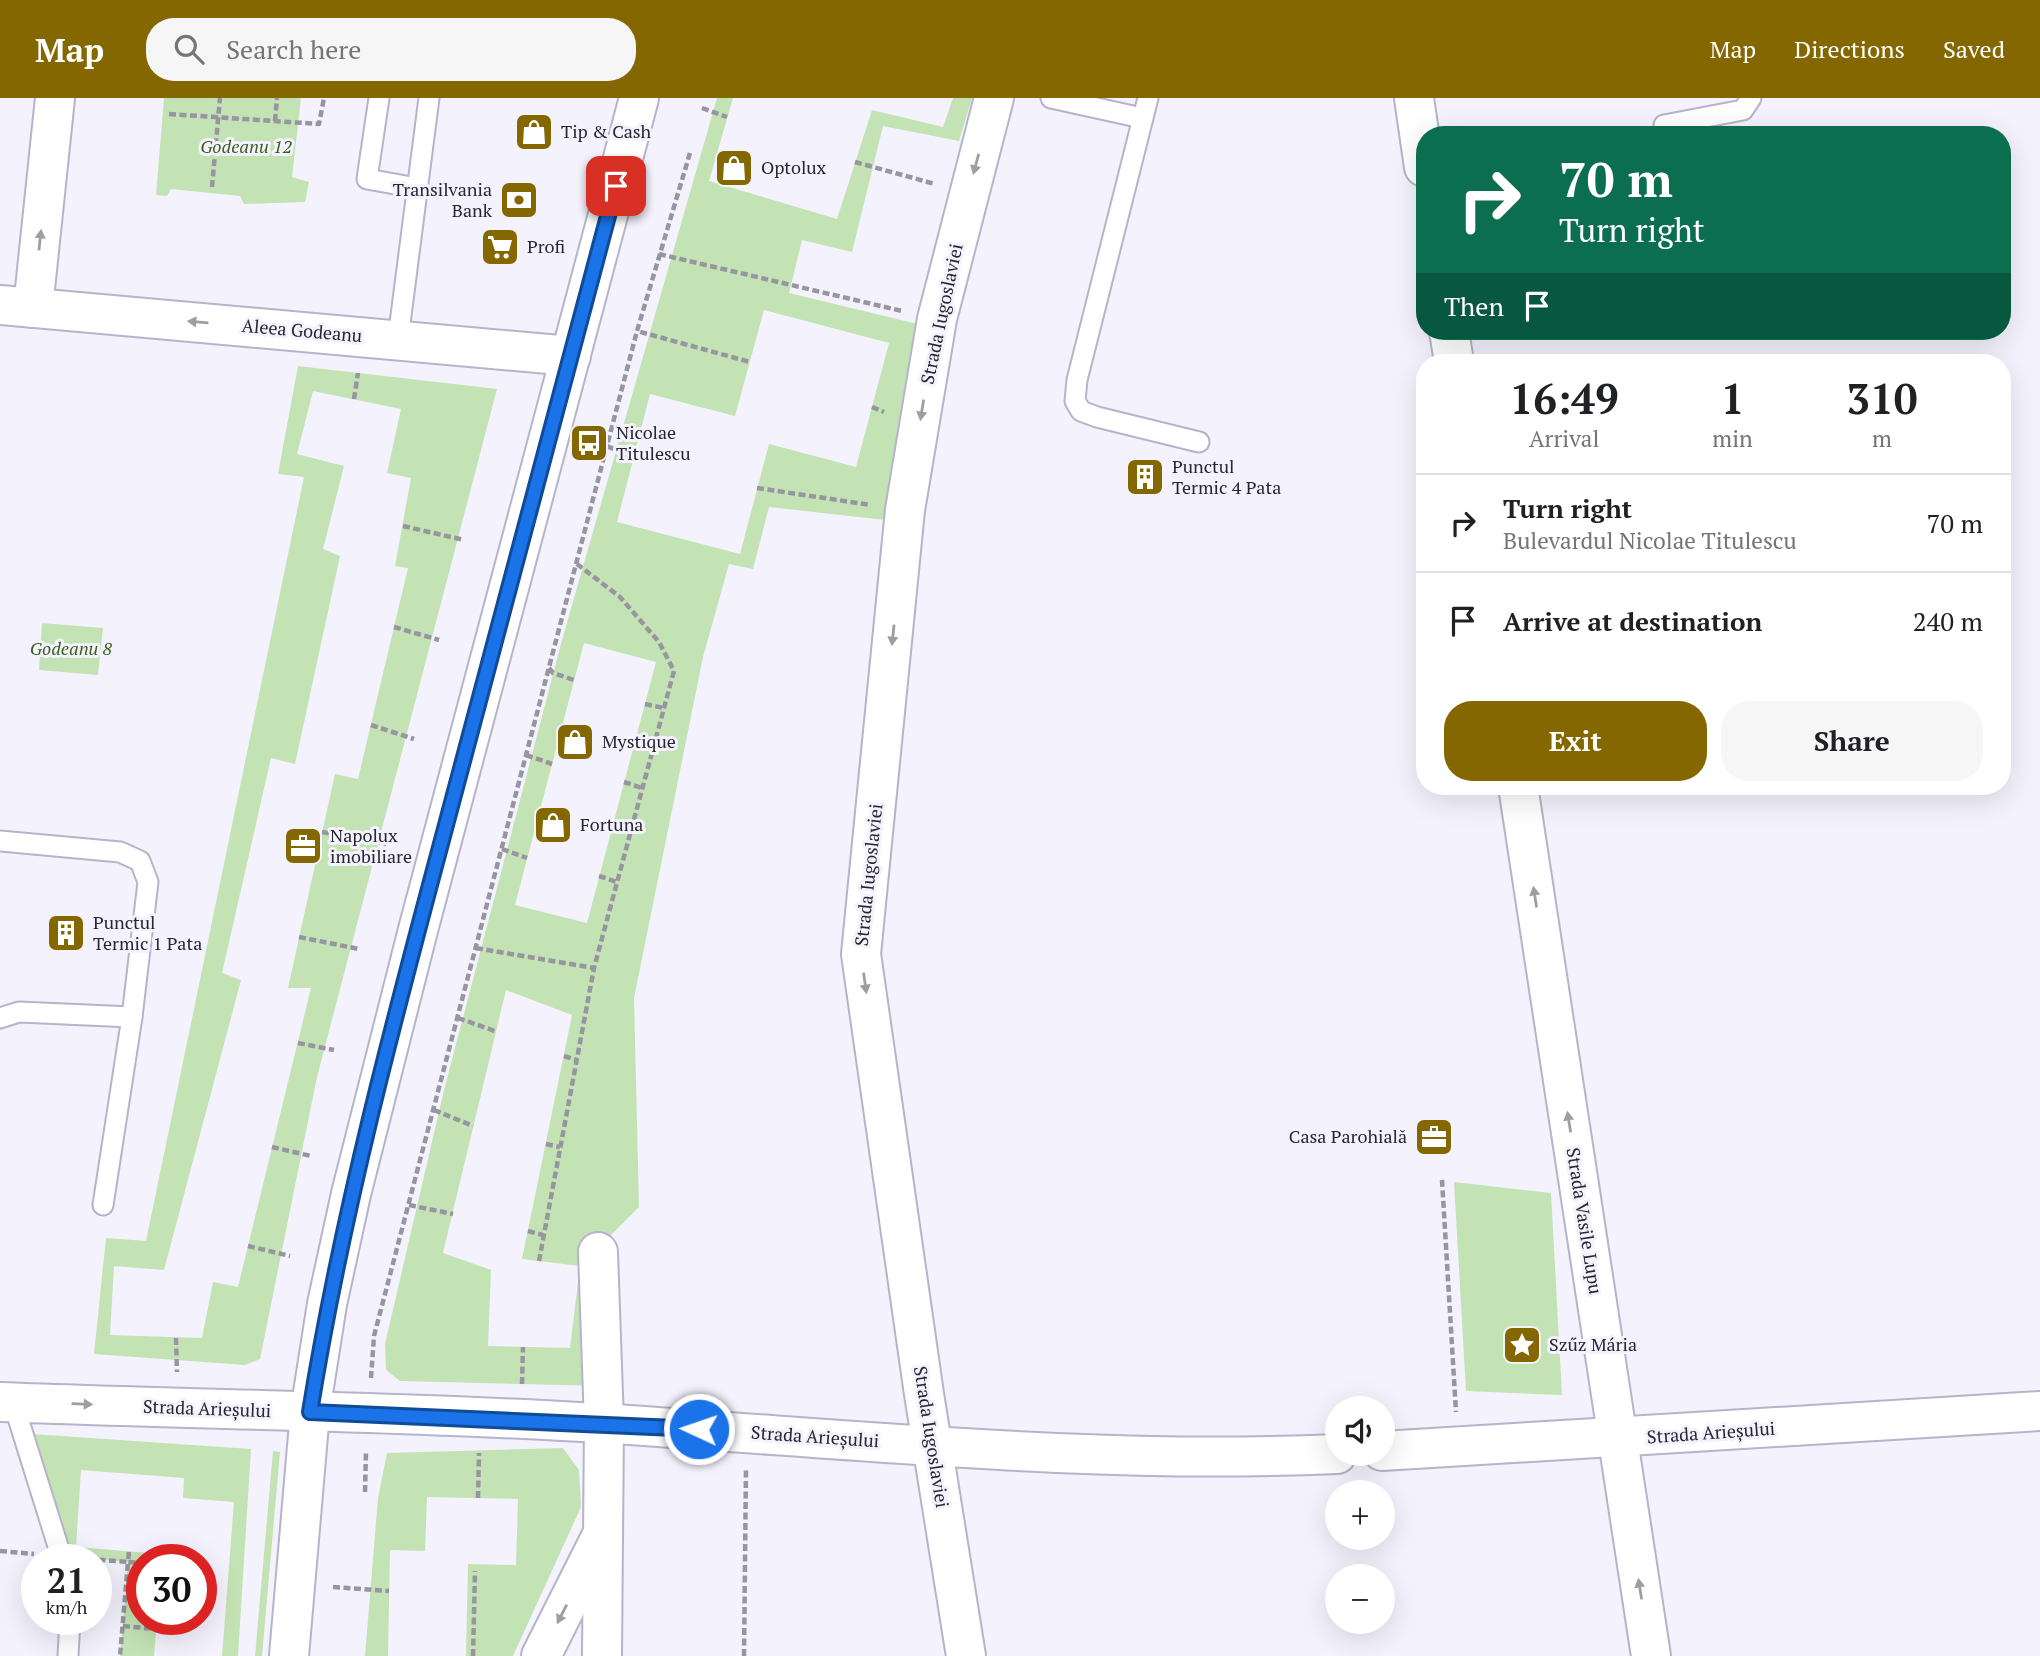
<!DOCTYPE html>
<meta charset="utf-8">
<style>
body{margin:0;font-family:"PT Serif",serif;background:#f6f6f6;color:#202124;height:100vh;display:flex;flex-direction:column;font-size:26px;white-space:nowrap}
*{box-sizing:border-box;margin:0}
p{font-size:23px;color:#757577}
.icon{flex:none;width:38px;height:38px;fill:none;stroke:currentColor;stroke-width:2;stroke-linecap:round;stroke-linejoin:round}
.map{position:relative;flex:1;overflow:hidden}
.sheet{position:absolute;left:1416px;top:256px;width:595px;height:441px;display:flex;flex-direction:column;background:#fff;border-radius:28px;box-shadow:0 7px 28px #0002}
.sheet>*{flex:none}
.guide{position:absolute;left:1416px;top:28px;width:595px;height:214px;border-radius:28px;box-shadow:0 7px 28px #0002;background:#0b6e4f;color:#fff;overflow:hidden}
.tools{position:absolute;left:1325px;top:1298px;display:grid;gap:14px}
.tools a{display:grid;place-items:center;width:70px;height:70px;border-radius:50%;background:#fff;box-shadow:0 7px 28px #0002;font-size:35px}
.speed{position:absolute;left:21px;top:1446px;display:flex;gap:14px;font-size:35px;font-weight:700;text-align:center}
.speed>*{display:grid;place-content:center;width:91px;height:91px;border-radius:50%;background:#fff;box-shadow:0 7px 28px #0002;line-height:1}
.speed small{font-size:18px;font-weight:400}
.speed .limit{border:10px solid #d22;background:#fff;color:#111}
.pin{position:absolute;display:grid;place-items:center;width:60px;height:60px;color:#fff;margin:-30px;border-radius:14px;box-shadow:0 4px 10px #0006}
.me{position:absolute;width:77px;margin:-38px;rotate:273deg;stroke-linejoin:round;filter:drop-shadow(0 0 5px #0008)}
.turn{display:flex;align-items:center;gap:24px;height:147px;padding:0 28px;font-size:32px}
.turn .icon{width:91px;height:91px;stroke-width:2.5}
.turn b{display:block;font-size:49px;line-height:60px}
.then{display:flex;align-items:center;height:66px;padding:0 28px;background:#0003;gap:14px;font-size:26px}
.eta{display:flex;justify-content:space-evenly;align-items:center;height:119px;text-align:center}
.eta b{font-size:42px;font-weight:700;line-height:49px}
.cta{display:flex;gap:14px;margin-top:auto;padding:14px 28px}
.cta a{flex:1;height:80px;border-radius:28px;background:#856700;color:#fff;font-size:28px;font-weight:700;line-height:80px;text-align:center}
.cta a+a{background:#f6f6f6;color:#202124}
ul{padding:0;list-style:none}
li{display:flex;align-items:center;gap:21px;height:98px;padding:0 28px;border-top:2px solid #e0e0e0}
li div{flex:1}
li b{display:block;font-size:26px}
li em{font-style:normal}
header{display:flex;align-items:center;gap:42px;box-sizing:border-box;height:98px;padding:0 35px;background:#856700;color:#fff}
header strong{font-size:33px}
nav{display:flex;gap:38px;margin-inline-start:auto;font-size:24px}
.search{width:490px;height:63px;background:#f6f6f6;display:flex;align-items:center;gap:18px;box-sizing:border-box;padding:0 24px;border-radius:28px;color:#757577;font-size:26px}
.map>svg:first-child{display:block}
.green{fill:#c4e3b4;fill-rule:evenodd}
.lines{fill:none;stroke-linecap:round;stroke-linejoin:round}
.lane-casing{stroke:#b6b3cc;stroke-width:23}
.street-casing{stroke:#b6b3cc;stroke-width:42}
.secondary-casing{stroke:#b6b3cc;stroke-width:42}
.path{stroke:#9795a0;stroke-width:4.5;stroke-dasharray:7 3.5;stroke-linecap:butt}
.lane{stroke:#fff;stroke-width:19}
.street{stroke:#fff;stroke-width:38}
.secondary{stroke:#fff;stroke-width:38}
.oneway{fill:#9e9da2}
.route-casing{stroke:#114b97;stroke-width:18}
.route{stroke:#1a73e8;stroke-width:12}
.labels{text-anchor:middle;stroke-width:6;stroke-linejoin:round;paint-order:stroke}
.poi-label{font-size:18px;fill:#282630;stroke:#f4f2fd;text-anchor:start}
.park-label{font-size:18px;font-style:italic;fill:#38611c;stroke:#f4f2fd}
.street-label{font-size:18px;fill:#282630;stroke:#f4f2fd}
</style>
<header>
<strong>Map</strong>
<div class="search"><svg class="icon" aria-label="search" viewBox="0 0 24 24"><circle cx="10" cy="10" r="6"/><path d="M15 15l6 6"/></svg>Search here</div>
<nav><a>Map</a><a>Directions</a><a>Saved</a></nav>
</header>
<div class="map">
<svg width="2040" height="1558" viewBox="0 0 2040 1558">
<rect width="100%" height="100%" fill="#f4f2fd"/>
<g class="green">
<path d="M164 0H301L292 79 309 84 305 104 244 106 240 98 171 91 167 98 156 97Z"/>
<path d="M717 0H733L709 83 837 121 872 12 943 29 953 0H972L959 43 883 28 852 154 802 142 789 195 926 228 885 422 769 409 753 471 729 466 703 559 634 900 639 1109 600 1148 605 1288 400 1283 386 1272 385 1246 444 992 562 542ZM764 212 889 245 856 369 769 346 740 456 617 424 650 296 735 318ZM584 545 656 564 587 825 515 807ZM506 892 572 917 522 1161 580 1168 570 1250 488 1248 491 1172 443 1155Z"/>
<path d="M298 268 497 291 317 979 260 1261 245 1267 94 1256 106 1140 146 1143 304 379 278 376ZM313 293 401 311 387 375 411 380 395 468 408 470 358 681 335 676 288 890H311L238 1189 213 1184 202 1240 110 1237 114 1168 164 1172 241 882 222 875 271 660 295 666 340 458 323 451 344 368 297 356Z"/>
<path d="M42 525 103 530 98 577 39 572Z"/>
<path d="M1454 1084 1551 1095 1562 1297 1466 1293Z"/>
<path d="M32 1336 251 1351 238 1558H222L234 1404 183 1400 184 1380 81 1372 76 1449 162 1456 161 1461H142V1521H157L154 1558H120L128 1464 72 1459Z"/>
<path d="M563 1350 579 1372 581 1409 513 1558H466L468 1466 516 1467 518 1401 427 1399 425 1453 390 1452 388 1558H365L378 1400 387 1355Z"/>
<path d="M273 1353 280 1354 262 1558H255Z"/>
</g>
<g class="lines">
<defs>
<g id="lane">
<path d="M379 0 367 81 417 90"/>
<path d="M1051 0 1142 20"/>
<path d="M1148 0 1077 282 1075 303 1081 313 1097 319 1199 344"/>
<path d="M1664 27 1743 12 1751 0"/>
<path d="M398 241 429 0"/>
<path d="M0 743 120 754 140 763 148 784 132 919 103 1107"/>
<path d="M0 920 19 914 132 919"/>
<path d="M13 1304 62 1461"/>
<path d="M68 1558 70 1521"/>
</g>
<g id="street">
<path d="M1414 0 1424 69"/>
<path d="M0 207 571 258"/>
<path d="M33 210 55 0"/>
<path d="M1449 233 1454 264"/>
<path d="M1518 688 1651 1558"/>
<path d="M598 1154 604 1325 602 1558"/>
<path d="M0 1304C204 1312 408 1313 612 1326 853 1341 1095 1367 1337 1356"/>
<path d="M1382 1353 2040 1313"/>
<path d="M541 1558 600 1441"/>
<path d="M966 1558 924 1296 861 856 905 412 937 221 994 0"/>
</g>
<path id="secondary" d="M289 1558 310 1314 327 1206 351 1096 418 832 639 0"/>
</defs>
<use href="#lane" class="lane-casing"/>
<use href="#street" class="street-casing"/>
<use href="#secondary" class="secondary-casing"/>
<g class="path">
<path d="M702 10 727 19"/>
<path d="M169 16 319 26 324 0"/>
<path d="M275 23 277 0"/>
<path d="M690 55 637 233 750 264"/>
<path d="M855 64 935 86"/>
<path d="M212 89 220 0"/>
<path d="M659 156 902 213"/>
<path d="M354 301 358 275"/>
<path d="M872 309 884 314"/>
<path d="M607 348 634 360"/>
<path d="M757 390 871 407"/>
<path d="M403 428 464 442"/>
<path d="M394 529 439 542"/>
<path d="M549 570 553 575 574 582"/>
<path d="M645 606 664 610"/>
<path d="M371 627 414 641"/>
<path d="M526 657 552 666"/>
<path d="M624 684 642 690"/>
<path d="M322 734 386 746"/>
<path d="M502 751 527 760"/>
<path d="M599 778 617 784"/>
<path d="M299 839 359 851"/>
<path d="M476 850 594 870"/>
<path d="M458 920 495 933"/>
<path d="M298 945 334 952"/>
<path d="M564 958 577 962"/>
<path d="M434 1012 473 1028"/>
<path d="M546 1046 560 1049"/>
<path d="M272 1049 311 1058"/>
<path d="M1442 1082 1456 1314"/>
<path d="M409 1107 453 1116"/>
<path d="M528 1133 543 1137"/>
<path d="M248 1148 290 1158"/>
<path d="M539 1163 594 870 674 573 659 544 620 499 577 466"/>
<path d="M176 1240 177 1274"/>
<path d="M371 1280 374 1238 637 233"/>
<path d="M522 1286 523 1249"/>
<path d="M365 1394 366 1352"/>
<path d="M478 1400 479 1355"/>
<path d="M0 1453 34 1456"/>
<path d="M129 1454 128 1464 142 1465"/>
<path d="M88 1461 128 1464 120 1558"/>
<path d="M333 1489 389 1493"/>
<path d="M123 1528 156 1531"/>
<path d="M473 1558 475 1473"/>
<path d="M744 1558 746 1370"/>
</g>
<use href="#lane" class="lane"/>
<use href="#street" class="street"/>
<use href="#secondary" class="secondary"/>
</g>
<defs><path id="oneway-solid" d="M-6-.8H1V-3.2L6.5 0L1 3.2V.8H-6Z" transform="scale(1.75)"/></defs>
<g class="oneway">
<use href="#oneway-solid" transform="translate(976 66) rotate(105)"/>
<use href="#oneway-solid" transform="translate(40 142) rotate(-84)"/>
<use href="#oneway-solid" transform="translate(198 224) rotate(-175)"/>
<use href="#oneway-solid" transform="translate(922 312) rotate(99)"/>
<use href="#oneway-solid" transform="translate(893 537) rotate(96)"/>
<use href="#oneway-solid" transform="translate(1535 799) rotate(-99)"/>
<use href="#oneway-solid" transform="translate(865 885) rotate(82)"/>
<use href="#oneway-solid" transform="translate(1569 1024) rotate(-99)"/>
<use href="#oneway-solid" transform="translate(82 1306) rotate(2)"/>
<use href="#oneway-solid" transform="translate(1640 1491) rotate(-99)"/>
<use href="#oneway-solid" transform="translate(562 1516) rotate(117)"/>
</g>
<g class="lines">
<defs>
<path id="route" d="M616 88C560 301 502 514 446 727 394 921 342 1115 310 1314L699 1331"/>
</defs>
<use href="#route" class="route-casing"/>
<use href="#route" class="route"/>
</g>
<defs>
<symbol id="shop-square" viewBox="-11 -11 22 22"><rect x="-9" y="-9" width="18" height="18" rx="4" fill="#856700" stroke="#f4f2fd"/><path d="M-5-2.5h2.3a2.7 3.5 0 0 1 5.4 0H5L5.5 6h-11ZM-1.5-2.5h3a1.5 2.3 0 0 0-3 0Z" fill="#fff"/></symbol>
<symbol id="bank-square" viewBox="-11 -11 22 22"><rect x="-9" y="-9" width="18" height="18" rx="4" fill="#856700" stroke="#f4f2fd"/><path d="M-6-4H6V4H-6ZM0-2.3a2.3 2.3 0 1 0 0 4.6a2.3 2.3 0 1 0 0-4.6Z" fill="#fff"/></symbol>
<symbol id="supermarket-square" viewBox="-11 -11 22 22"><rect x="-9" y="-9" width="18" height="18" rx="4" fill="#856700" stroke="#f4f2fd"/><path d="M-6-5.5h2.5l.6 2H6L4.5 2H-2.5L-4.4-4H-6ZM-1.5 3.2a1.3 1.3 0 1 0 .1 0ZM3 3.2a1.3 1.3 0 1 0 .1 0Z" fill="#fff"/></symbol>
<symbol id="bus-square" viewBox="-11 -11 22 22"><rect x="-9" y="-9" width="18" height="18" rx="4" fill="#856700" stroke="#f4f2fd"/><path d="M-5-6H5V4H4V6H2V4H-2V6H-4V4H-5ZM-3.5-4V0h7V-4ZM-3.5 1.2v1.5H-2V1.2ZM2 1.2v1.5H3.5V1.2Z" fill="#fff"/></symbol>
<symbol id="building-square" viewBox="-11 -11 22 22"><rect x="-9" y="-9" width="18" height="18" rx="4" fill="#856700" stroke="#f4f2fd"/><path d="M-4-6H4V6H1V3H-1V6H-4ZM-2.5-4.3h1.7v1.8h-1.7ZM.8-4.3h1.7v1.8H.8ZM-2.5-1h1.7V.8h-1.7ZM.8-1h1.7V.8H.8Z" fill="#fff"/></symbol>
<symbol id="office-square" viewBox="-11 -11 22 22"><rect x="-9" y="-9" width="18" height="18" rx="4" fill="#856700" stroke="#f4f2fd"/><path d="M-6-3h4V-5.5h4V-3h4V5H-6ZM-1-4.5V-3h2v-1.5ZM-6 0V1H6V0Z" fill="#fff"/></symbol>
<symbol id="sight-square" viewBox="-11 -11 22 22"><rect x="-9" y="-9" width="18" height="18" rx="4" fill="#856700" stroke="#f4f2fd"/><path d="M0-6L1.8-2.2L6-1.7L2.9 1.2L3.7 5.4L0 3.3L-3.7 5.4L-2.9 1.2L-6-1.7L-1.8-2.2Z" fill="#fff"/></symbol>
</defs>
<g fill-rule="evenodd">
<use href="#shop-square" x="512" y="12" width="44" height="44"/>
<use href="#shop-square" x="712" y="48" width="44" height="44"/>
<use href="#bank-square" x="497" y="80" width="44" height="44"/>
<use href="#supermarket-square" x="478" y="127" width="44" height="44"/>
<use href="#bus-square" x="567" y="323" width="44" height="44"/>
<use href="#building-square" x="1123" y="357" width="44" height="44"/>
<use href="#shop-square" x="553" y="622" width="44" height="44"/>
<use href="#shop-square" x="531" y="705" width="44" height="44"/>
<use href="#office-square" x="281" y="726" width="44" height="44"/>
<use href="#building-square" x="44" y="813" width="44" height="44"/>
<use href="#office-square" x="1412" y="1017" width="44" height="44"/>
<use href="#sight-square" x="1500" y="1225" width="44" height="44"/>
</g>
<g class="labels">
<g class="poi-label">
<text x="561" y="40">Tip &amp; Cash</text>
<text x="761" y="76">Optolux</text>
<text x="492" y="98" text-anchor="end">Transilvania<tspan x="492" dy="21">Bank</tspan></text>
<text x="527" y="155">Profi</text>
<text x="616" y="341">Nicolae<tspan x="616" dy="21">Titulescu</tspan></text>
<text x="1172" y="375">Punctul<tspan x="1172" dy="21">Termic 4 Pata</tspan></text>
<text x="602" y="650">Mystique</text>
<text x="580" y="733">Fortuna</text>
<text x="330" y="744">Napolux<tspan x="330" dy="21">imobiliare</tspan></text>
<text x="93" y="831">Punctul<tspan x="93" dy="21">Termic 1 Pata</tspan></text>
<text x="1407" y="1045" text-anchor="end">Casa Parohială</text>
<text x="1549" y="1253">Szűz Mária</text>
</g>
<g class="park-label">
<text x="246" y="55">Godeanu 12</text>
<text x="71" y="557">Godeanu 8</text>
</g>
<g class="street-label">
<text transform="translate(942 216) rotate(-78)" y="6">Strada Iugoslaviei</text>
<text transform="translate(302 233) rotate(5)" y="6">Aleea Godeanu</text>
<text transform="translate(869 777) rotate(-84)" y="6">Strada Iugoslaviei</text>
<text transform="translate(1584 1123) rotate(81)" y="6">Strada Vasile Lupu</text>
<text transform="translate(207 1311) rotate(2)" y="6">Strada Arieșului</text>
<text transform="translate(1711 1335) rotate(-4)" y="6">Strada Arieșului</text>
<text transform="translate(815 1339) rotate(4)" y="6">Strada Arieșului</text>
<text transform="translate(931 1339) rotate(81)" y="6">Strada Iugoslaviei</text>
</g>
</g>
</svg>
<div class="tools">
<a><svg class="icon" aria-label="sound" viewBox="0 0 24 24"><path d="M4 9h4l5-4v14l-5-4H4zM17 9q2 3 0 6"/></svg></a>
<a>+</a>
<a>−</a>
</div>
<div class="speed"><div>21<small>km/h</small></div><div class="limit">30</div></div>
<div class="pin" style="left:616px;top:88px;background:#d93025"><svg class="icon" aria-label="arrive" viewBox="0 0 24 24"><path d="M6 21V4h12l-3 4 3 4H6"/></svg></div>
<svg class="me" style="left:699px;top:1331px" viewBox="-20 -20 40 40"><circle r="17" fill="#1a73e8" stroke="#fff" stroke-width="3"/><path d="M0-11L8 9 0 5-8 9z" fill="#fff"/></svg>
<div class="guide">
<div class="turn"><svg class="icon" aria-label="right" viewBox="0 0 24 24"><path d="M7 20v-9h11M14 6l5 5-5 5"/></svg><div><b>70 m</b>Turn right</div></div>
<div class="then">Then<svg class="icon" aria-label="arrive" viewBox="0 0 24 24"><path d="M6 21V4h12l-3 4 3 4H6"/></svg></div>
</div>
<section class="sheet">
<div class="eta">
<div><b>16:49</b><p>Arrival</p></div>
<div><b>1</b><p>min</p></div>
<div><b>310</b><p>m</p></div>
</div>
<ul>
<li><svg class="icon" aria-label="right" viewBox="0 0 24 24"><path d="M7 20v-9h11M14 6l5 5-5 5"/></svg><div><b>Turn right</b><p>Bulevardul Nicolae Titulescu</p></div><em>70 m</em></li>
<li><svg class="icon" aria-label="arrive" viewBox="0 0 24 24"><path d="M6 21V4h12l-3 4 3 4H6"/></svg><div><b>Arrive at destination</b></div><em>240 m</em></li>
</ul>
<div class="cta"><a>Exit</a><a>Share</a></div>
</section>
</div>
